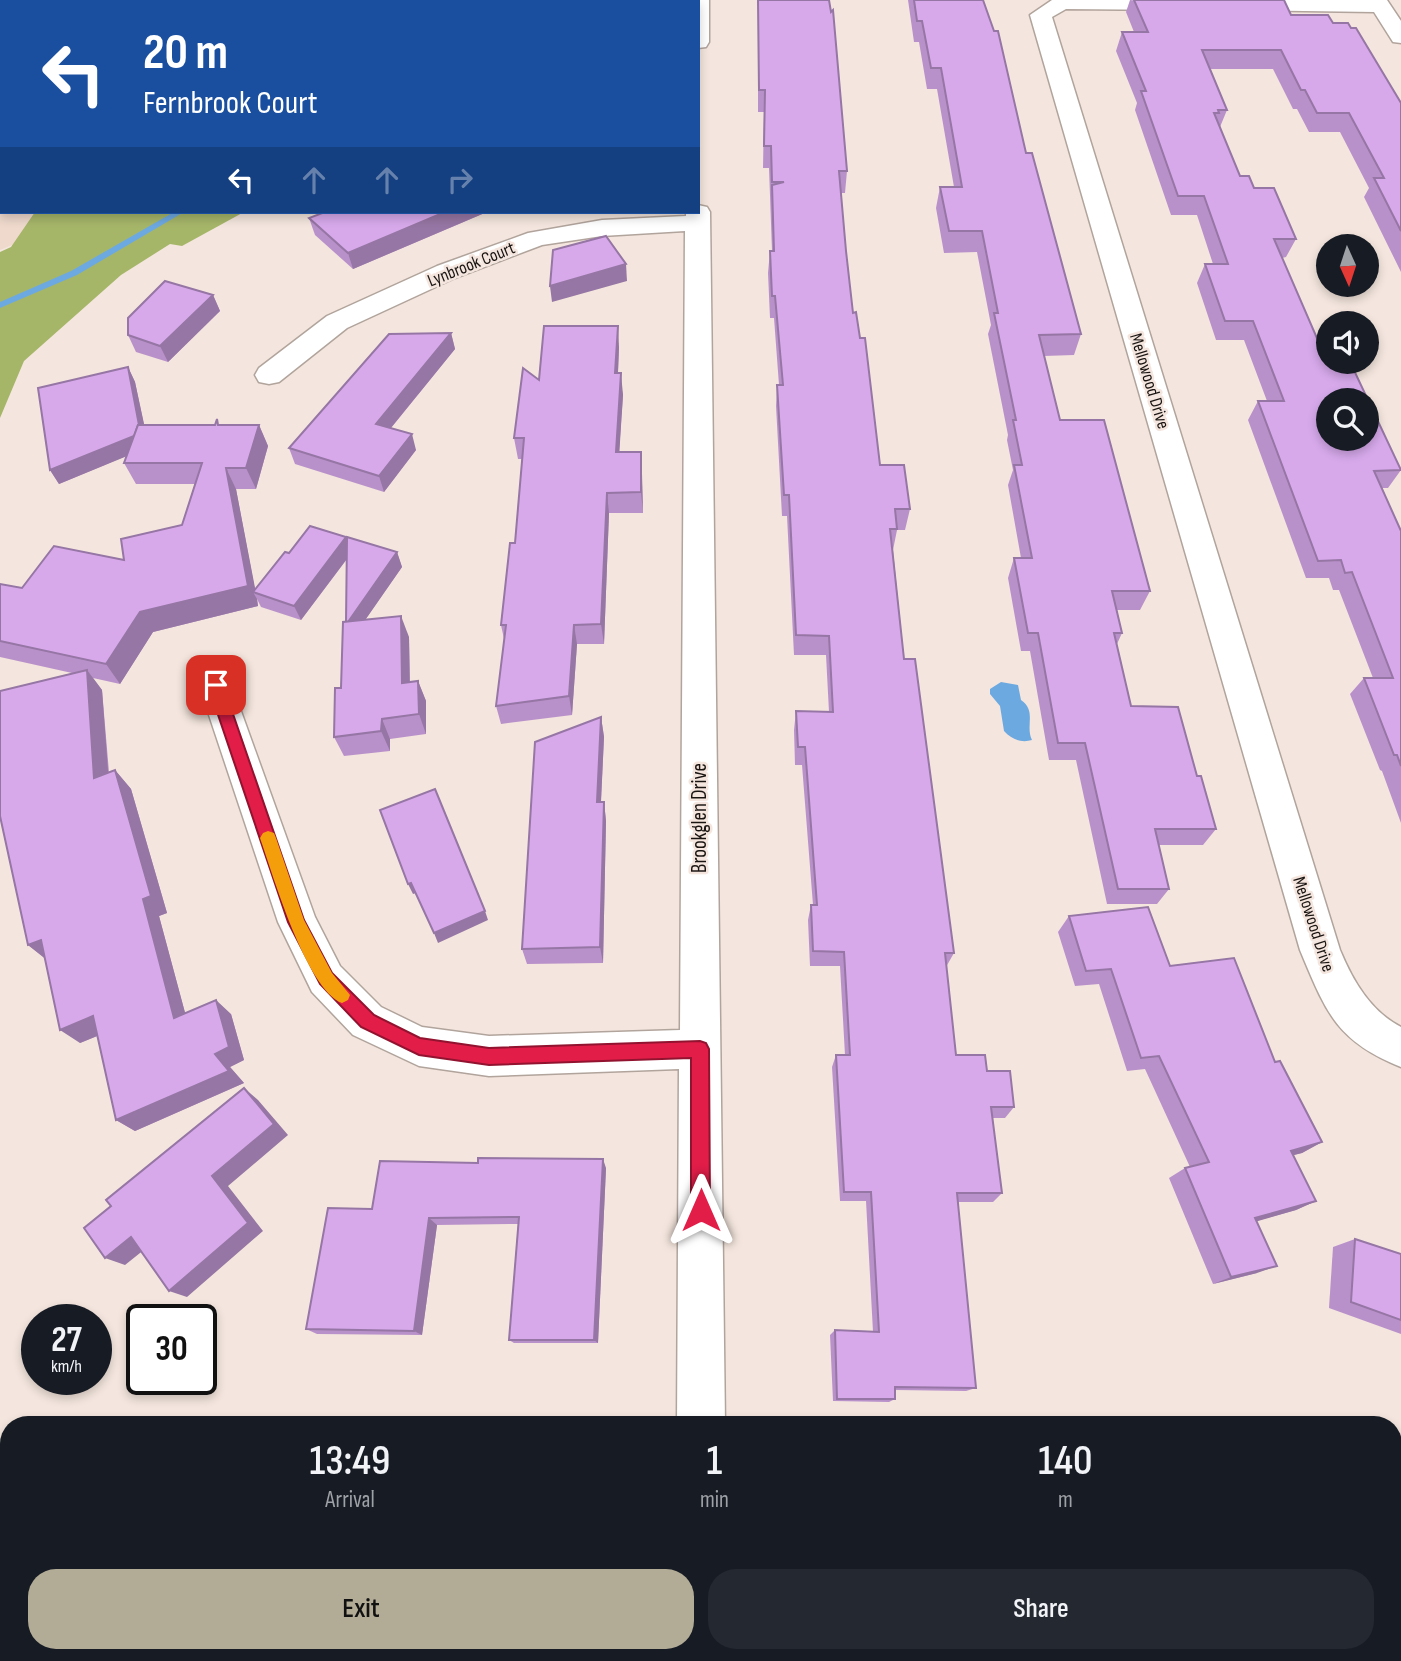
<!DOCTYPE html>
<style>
body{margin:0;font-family:"Sofia Sans Condensed",sans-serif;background:#242831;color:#f1f3f6;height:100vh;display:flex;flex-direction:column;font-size:26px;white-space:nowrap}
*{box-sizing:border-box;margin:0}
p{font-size:23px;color:#9ea1a6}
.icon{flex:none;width:38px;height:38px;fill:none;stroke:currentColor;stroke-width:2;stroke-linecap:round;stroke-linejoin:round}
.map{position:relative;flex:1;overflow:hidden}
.details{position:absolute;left:0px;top:1416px;width:1402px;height:247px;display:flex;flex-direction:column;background:#171b24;border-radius:28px 28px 0 0;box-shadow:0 4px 10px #0003}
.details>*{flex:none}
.top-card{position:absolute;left:0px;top:0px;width:700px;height:214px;box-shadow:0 4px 10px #0003;background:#1a4fa0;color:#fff;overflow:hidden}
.needle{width:46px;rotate:177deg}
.buttons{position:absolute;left:1316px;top:234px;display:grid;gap:14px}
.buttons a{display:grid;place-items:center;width:63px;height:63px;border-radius:50%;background:#171b24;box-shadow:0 4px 10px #0003;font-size:35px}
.speed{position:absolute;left:21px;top:1304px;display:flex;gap:14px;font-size:35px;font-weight:700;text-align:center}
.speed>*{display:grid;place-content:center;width:91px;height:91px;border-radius:50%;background:#171b24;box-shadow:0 4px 10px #0003;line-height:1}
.speed small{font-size:18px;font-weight:400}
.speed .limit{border:4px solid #111;border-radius:10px;background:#fff;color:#111}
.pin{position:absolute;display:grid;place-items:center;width:60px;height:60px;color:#fff;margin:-30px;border-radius:14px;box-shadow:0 4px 10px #0006}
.me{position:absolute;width:77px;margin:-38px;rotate:0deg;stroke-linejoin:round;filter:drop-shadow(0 0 5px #0008)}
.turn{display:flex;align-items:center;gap:24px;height:147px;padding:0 28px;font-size:32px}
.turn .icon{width:91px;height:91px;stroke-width:2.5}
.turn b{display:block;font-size:49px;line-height:60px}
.lanes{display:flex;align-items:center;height:66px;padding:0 28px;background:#0003;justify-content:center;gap:35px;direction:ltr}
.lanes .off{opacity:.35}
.eta{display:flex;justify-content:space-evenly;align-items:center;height:119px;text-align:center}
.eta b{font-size:42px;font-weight:600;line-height:49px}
.button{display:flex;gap:14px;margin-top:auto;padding:14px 28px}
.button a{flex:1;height:80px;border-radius:28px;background:#b2ac97;color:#111;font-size:28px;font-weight:600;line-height:80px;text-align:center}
.button a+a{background:#242831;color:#f1f3f6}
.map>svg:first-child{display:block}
.built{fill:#efd9cd}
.forest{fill:#a6b669}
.water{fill:#6da9e1}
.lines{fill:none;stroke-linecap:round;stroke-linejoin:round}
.stream{fill:#6da9e1;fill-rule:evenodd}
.minor-casing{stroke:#b1a49c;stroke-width:3}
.primary-casing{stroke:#b1a49c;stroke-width:4}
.minor{fill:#fff;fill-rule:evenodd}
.primary{fill:#fff;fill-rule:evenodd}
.wall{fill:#b991ca}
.shaded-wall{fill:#9676a4}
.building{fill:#d7a9eb;stroke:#9676a4;stroke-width:2;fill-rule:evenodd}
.route{fill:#e11d48;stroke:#92132f;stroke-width:2}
.slow{fill:#f59e0b}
.labels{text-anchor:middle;stroke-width:5;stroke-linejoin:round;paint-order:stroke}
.far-street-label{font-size:18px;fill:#1a1512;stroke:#f4e6de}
.street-label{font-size:21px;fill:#1a1512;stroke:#f4e6de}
</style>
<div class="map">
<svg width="1401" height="1661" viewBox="0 0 1401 1661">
<rect width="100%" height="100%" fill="#f4e6de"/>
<path class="built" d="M0 0 149 2H2V212H59L39 234 0 250Z"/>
<path class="forest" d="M35 212H244L182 246 170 244 121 275 24 361 0 418V252L11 247Z"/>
<path class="water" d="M1001 682 1018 685 1021 700C1037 711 1025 726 1032 740 1022 743 1012 740 1004 731L1000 706 990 694V689Z"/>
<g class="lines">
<g class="stream">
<path d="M205 0 204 2H195L197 0Z"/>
<path d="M174 212H184L77 275 0 308V302L71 271Z"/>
</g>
<defs>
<g id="minor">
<path d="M689 0H709V42L706 47 698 48V2Z"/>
<path d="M1052 0H1186L1188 4 1185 8 1178 10 1066 9 1052 17 1340 950C1353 981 1370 1011 1401 1027V1067C1336 1041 1326 1012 1300 950L1030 15Z"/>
<path d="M1228 0H1387L1401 21V43L1393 42 1374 12 1236 10 1229 8 1226 4Z"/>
<path d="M698 205 707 207 710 212 725 1424H677L679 1069 489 1076 419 1066 353 1035 312 992 278 922 199 685 204 675 216 671 228 675 315 917 340 966 381 1007 422 1027 489 1036 680 1030 685 231 602 236 542 245 455 278 347 328 279 382 269 384 259 382 255 375 259 368 327 316 437 266 528 233 602 220 686 216V212H698Z"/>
<rect x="672" y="1654" width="52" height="7"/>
<path d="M977 1654H1029L1030 1661H978Z"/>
</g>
<g id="primary">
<path d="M0 1477 9 1478V1530L0 1529Z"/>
<rect x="1393" y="1515" width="8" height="52"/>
<path d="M0 1611H9V1654H30L28 1657 19 1661H0Z"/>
<path d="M384 1654H594L597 1661H386Z"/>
</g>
</defs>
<use href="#minor" class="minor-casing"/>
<use href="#primary" class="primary-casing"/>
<use href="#minor" class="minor"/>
<use href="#primary" class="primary"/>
</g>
<g class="wall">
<path d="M758 0 847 171 845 193H841L846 251 853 313 880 465 910 509 905 530H897L893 550 904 659 954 953 946 967 956 1055 987 1071 1014 1107 1005 1118H992L1002 1193 993 1202H958L976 1388 966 1391 895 1390V1399L889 1402 833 1401 830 1335 835 1330 873 1332 866 1201H840L832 1067 836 1055H845L840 966H810L808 920 811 905H813L802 765H795L794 730 796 711 829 712 826 655H794L787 516H782L776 406 777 385H779L774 318H770L768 273 770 251H772L769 168H763L764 112H758Z"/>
<path d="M908 0H983L1026 153 1081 334 1074 355 1044 356 1060 420 1150 591 1140 610H1117L1122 633 1117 644 1131 706 1197 776 1216 829 1203 845H1159L1169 889 1157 904H1107L1076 760H1049L1030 651H1021L1008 578 1014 558H1021L1008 485 1013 470 1007 440 1008 435 988 334 991 325 977 252 944 253 936 208 940 187H954L937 89H927L919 42H914Z"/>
<path d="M1130 0 1291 15 1333 23 1401 103V272L1364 197 1369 188 1340 132H1309L1297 109H1293L1273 69H1210L1227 110 1220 127 1240 176 1254 188 1296 239 1286 257 1282 258 1329 366 1401 470 1388 488H1382L1401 531V823L1382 771 1380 770 1350 694 1364 678H1373L1339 590H1333L1329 578H1306L1248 420 1258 401H1267L1244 340H1216L1197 283 1205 264H1213L1197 215H1171L1135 110 1137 103 1116 51 1122 32H1134L1126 12Z"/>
<path d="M325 212H487L353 269 315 235 309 218Z"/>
<path d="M213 295 220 311 168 362 136 352 128 335Z"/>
<path d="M451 333 455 349 391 428 416 450 384 492 295 464 289 448Z"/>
<path d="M619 347 618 373 623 395 619 452H641L643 513H609L604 644H577L572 715 501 724 496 706 504 639 501 625 515 543 522 459H518L514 438 539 380Z"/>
<path d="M128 367 135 382 144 425H259L268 446 256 489H236L255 590 289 553 346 537 347 539 397 552 402 567 365 620 409 637 410 682 418 681 426 701V734L390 739V751L344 756 334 737 341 688 346 622 347 559 301 620 261 607 257 599 258 606 153 632 120 684 93 678 102 690 109 772 115 770 131 789 167 913 159 916 185 1013 231 1014 244 1060 230 1067 244 1083 135 1131 116 1120 97 1036 80 1043 45 958 28 945 72 673 0 657V584L22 588 124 560 182 525 195 484H136L124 463 126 456 59 484 50 470Z"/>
<path d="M601 717 604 737 601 802H604L606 821 603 963 527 964 522 949Z"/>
<path d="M1069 916 1170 966 1275 1062 1322 1142 1302 1153 1293 1155 1316 1201 1296 1210 1256 1221 1257 1273 1213 1284 1169 1178 1185 1168 1190 1167 1145 1069 1127 1071 1099 984 1075 986 1058 932Z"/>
<path d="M606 1168 598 1343H514L509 1340 518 1224 437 1225 422 1335 317 1334 306 1329 372 1209Z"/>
<path d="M1355 1239 1401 1254V1334L1329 1308 1333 1247Z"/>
</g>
<g class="shaded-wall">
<path d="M360 0H371L370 2H359Z"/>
<path d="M445 212H487L353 269 348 253Z"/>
<path d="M626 264 627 281 552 302 550 286Z"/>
<path d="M213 295 220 311 168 362 160 346Z"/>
<path d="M618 326 619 347 617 395 615 373Z"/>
<path d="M451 333 455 349 381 440 376 424Z"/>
<path d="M128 367 135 382 149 447 59 484 50 470Z"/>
<path d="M621 373 623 395 618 473 616 452Z"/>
<path d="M259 425 268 446 256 489 246 468Z"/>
<path d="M412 434 416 450 384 492 379 476Z"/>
<path d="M641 452 642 473 643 513 641 492Z"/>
<path d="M226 468 236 489 256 593 253 592 257 599 258 606 153 632 120 684 106 664Z"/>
<path d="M607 493 609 513 604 644 601 624Z"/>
<path d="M346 537 352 552 301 620 294 606Z"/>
<path d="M397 552 402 567 352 639 346 625Z"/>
<path d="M401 616 409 637 410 703 402 683Z"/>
<path d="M574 625 577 644 572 715 569 696Z"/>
<path d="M87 670 102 690 110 797 94 778Z"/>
<path d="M418 681 426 701V734L419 714Z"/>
<path d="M601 717 604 737 600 821 597 802Z"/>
<path d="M382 719 390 739V751L381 731Z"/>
<path d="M115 770 131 789 167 913 159 916 190 1031 174 1018 143 899Z"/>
<path d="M604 802 606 821 603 963 600 947Z"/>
<path d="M411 883 416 893 413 894 408 884Z"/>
<path d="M485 911 488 920 438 943 434 933Z"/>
<path d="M41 940 48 961 28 945Z"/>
<path d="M216 1000 231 1014 244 1060 230 1067 244 1083 135 1131 116 1120Z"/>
<path d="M93 1016 112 1030 80 1043 60 1030Z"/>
<path d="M244 1088 258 1100 288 1135 228 1186 263 1231 187 1297 169 1291Z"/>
<path d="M1322 1142 1302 1153 1271 1161 1291 1151Z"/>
<path d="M603 1159 606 1168 598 1343 594 1340Z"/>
<path d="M1316 1201 1296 1210 1237 1227 1255 1218Z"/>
<path d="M429 1218 437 1225 422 1335 414 1331Z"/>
<path d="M131 1237 150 1245 125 1265 105 1258Z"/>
<path d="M1277 1266 1257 1273 1213 1284 1231 1277Z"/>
</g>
<g class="building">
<path d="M305 0H360L359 2H304Z"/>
<rect x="541" y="0" width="98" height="2"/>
<path d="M758 0H829L831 12 833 10 847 171H839L846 251 853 313 856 312 860 338H865L880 465H904L910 509H895L897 529H890L904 659H915L954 953H945L956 1055H985L987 1071H1010L1014 1107H991L1002 1193H957L976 1388 895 1387V1399H837L835 1330 879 1332 871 1192H844L836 1055H850L844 952 813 951 811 905H817L805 747H798L796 711 833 712 829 636 796 635 789 495H784L777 385H783L775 296H772L770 251H774L772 185 784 182H772L771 146H764L765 90H759Z"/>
<path d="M914 0H983L994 31H998L1026 153H1032L1081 334 1039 335 1060 420H1104L1150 591H1112L1122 633H1114L1131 706 1178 707 1197 776H1201L1216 829H1155L1169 889H1118L1085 743H1058L1038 633H1028L1014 558H1032L1014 465H1022L1013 420H1016L994 313H998L982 231H949L940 187H962L941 68H931L922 21H917Z"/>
<path d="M1134 0H1284L1291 15H1328L1333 23H1348L1351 28H1356L1401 103V231L1374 178H1384L1349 113H1317L1305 90H1301L1281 50H1202L1227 110H1218L1219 113H1214L1240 176H1249L1254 188H1274L1296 239H1274L1329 366H1352L1401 470 1374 471 1401 531V766L1397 755H1394L1364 678H1393L1352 572 1345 573 1341 560 1318 561 1258 401H1284L1253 321H1225L1205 264H1228L1204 196H1178L1141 91H1146L1122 32H1148ZM1328 401H1367V439H1328Z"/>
<path d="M325 212H445L348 253 309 218Z"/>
<path d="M606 236 626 264 550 286 553 250Z"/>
<path d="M165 281 213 295 160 346 128 335V318Z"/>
<path d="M544 326H618L615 373H621L616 452H641V492L607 493 601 624 574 625 569 696 496 706 506 625H501L510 543H515L524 438H514L523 368 539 380Z"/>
<path d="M451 333 376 424 412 434 379 476 289 448 389 334Z"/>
<path d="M128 367 139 425H138L134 436 50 470 38 388Z"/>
<path d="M217 419 218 425H259L246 468H226L248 586 140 612 106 664 0 641V584L22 588 54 546 124 560 121 539 182 525 202 463H124L138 425H215Z"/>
<path d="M310 526 346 537 294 606 253 592 285 552 289 553Z"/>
<path d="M347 537 397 552 348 622H346Z"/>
<path d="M401 616 402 683 418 681 419 714 382 719 381 731 334 737 335 688H341L343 622Z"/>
<path d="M87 670 94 778 115 770 151 896 143 899 174 1018 216 1000 229 1047 215 1054 229 1071 116 1120 93 1016 60 1030 41 940 28 945 0 816V691Z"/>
<path d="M601 717 597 802H604L600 947 522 949 535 742Z"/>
<path d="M435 789 485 911 434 933 411 883 408 884 380 810Z"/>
<path d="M1148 907 1170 966 1234 958 1275 1062 1280 1061 1322 1142 1291 1151 1316 1201 1255 1218 1277 1266 1231 1277 1185 1168 1209 1162 1159 1056 1141 1058 1111 969 1086 971 1069 916Z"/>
<path d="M244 1088 274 1124 212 1176 248 1223 169 1291 131 1237 105 1258 84 1228 111 1206 106 1200Z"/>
<path d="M478 1158 603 1159 594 1340H509L519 1217 429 1218 414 1331 306 1329 328 1208 372 1209 380 1161 478 1163Z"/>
<path d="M1355 1239 1401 1254V1320L1351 1302Z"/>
</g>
<path class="route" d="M216 679 223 685 304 920 332 973 374 1015 420 1038 489 1048 700 1041 706 1043 709 1049 710 1210 707 1217 701 1220 694 1217 691 1210V1058L489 1065 419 1055 361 1027 320 984 288 922 208 685Z"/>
<path class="slow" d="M268 831 274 833 276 838 304 920 332 973 350 995 348 1000 342 1003C306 989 273 875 260 838L263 833Z"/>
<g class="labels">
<g class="far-street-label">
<text transform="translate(471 264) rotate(-22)" y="6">Lynbrook Court</text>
<text transform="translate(1150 381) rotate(73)" y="6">Mellowood Drive</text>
<text transform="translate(1314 924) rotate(72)" y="6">Mellowood Drive</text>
</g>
<g class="street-label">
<text transform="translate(699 818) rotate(-90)" y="7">Brookglen Drive</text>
</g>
</g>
</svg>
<div class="buttons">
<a><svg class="needle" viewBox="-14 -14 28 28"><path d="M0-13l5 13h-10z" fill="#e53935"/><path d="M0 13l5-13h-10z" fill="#9ea1a6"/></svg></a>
<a><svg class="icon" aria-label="sound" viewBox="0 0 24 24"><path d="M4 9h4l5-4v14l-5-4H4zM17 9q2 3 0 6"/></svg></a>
<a><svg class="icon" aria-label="search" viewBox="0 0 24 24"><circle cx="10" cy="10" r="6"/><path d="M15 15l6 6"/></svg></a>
</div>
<div class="speed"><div>27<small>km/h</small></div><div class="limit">30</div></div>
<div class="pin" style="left:216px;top:685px;background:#d93025"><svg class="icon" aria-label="arrive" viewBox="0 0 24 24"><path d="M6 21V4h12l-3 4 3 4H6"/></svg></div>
<svg class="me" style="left:701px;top:1210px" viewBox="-20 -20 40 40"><path d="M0-17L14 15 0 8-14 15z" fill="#e11d48" stroke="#fff" stroke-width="4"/></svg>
<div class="top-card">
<div class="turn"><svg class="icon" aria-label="left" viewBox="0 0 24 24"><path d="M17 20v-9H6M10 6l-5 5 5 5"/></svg><div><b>20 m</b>Fernbrook Court</div></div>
<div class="lanes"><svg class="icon" aria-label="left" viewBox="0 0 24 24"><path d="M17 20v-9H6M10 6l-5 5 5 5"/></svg><svg class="icon off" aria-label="ahead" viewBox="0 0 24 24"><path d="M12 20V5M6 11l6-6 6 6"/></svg><svg class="icon off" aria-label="ahead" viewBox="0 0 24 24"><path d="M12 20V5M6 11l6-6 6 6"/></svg><svg class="icon off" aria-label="right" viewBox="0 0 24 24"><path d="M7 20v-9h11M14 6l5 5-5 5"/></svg></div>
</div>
<section class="details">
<div class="eta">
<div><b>13:49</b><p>Arrival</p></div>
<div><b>1</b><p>min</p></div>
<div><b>140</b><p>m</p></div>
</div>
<div class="button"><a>Exit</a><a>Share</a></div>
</section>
</div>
